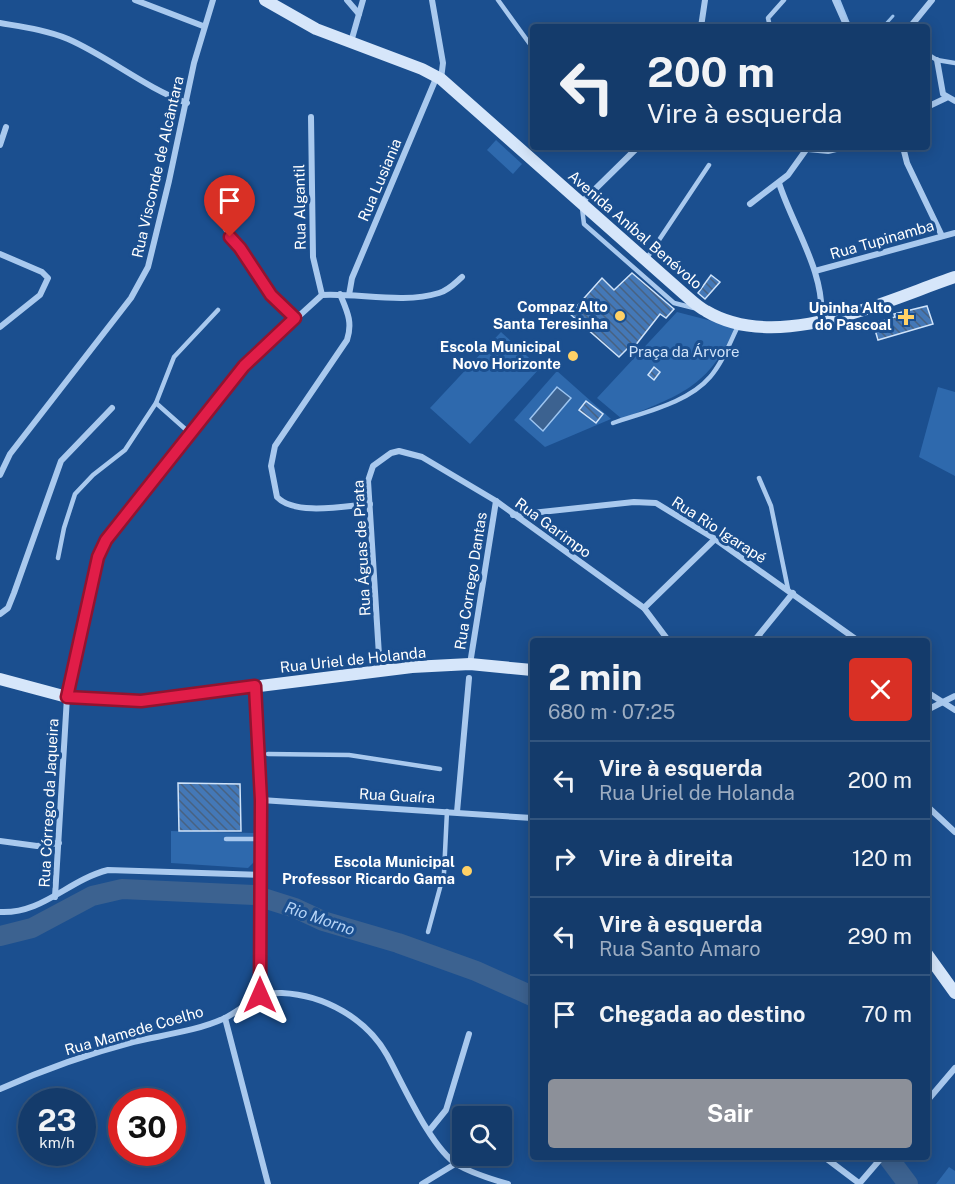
<!DOCTYPE html>
<html lang="pt">
<meta charset="utf-8">
<style>
body{margin:0;font-family:"Public Sans",sans-serif;background:#214673;color:#f1f3f6;height:100vh;display:flex;flex-direction:column;font-size:22px;white-space:nowrap}
*{box-sizing:border-box;margin:0}
p{font-size:20px;color:#9dadc1}
.icon{flex:none;width:33px;height:33px;fill:none;stroke:currentColor;stroke-width:2;stroke-linecap:round;stroke-linejoin:round}
.map{position:relative;flex:1;overflow:hidden}
.sheet{position:absolute;left:530px;top:638px;width:400px;height:522px;display:flex;flex-direction:column;background:#143b6b;border-radius:6px;box-shadow:0 3px 15px #0003,0 0 0 2px #33557e}
.sheet>*{flex:none}
.hud{position:absolute;left:530px;top:24px;width:400px;height:126px;border-radius:6px;box-shadow:0 3px 15px #0003,0 0 0 2px #33557e;background:#143b6b;color:#f1f3f6;overflow:hidden}
.controls{position:absolute;left:452px;top:1106px;display:grid;gap:12px}
.controls a{display:grid;place-items:center;width:60px;height:60px;border-radius:6px;background:#143b6b;box-shadow:0 3px 15px #0003,0 0 0 2px #33557e;font-size:30px}
.speed{position:absolute;left:18px;top:1088px;display:flex;gap:12px;font-size:30px;font-weight:700;text-align:center}
.speed>*{display:grid;place-content:center;width:78px;height:78px;border-radius:50%;background:#143b6b;box-shadow:0 3px 15px #0003,0 0 0 2px #33557e;line-height:1}
.speed small{font-size:15px;font-weight:400}
.speed .limit{border:9px solid #d22;background:#fff;color:#111}
.pin{position:absolute;display:grid;place-items:center;width:51px;height:51px;color:#fff;margin:-62px -26px;border-radius:50% 50% 50% 0;rotate:-45deg;box-shadow:0 0 6px #0007}
.pin .icon{rotate:45deg}
.me{position:absolute;width:66px;margin:-33px;rotate:0deg;stroke-linejoin:round;filter:drop-shadow(0 0 4px #0008)}
.turn{display:flex;align-items:center;gap:21px;height:126px;padding:0 18px;font-size:27px}
.turn .icon{width:78px;height:78px;stroke-width:2.5}
.turn b{display:block;font-size:42px;line-height:51px}
.round{display:grid;place-items:center;flex:none;width:63px;height:63px;border-radius:6px;background:#214673}
.head{display:flex;align-items:center;justify-content:space-between;height:102px;padding:0 18px}
h1{font-size:36px;font-weight:700;line-height:45px}
.primary-button{display:flex;gap:12px;margin-top:auto;padding:12px 18px}
.primary-button a{flex:1;height:69px;border-radius:6px;background:#8c9099;color:#fff;font-size:24px;font-weight:700;line-height:69px;text-align:center}
ul{padding:0;list-style:none}
li{display:flex;align-items:center;gap:18px;height:78px;padding:0 18px;border-top:2px solid #33557e}
li div{flex:1}
li b{display:block;font-size:22px}
li em{font-style:normal}
.map>svg:first-child{display:block}
.green{fill:#2e69ad}
.water{fill:#3c6290;stroke:#9cc4f0;stroke-width:1.5}
.lines{fill:none;stroke-linecap:round;stroke-linejoin:round}
.stream{stroke:#9cc4f0;stroke-width:3}
.river{stroke:#3c6290;stroke-width:20}
.building{fill:url(#building-back-hatch);stroke:#cfe3fa;stroke-width:1.5}
.lane{stroke:#a9c9ee;stroke-width:4.5}
.street{stroke:#a9c9ee;stroke-width:6}
.secondary{stroke:#d6e6fa;stroke-width:12}
.route-casing{stroke:#92132f;stroke-width:15}
.route{stroke:#e11d48;stroke-width:10}
.poi-dot{fill:#ffd166;stroke:#1b4f8f;stroke-width:2}
.labels{text-anchor:middle;stroke-width:6;stroke-linejoin:round;paint-order:stroke}
.street-label{font-size:15px;fill:#fff;stroke:#1b4f8f}
.poi-label{font-size:15px;font-weight:bold;fill:#fff;stroke:#1b4f8f;text-anchor:end}
.park-label{font-size:15px;fill:#cfe3fa;stroke:#1b4f8f}
.water-label{font-size:16px;font-style:italic;fill:#b5d3f5;stroke:#1b4f8f}
</style>
<div class="map">
<svg width="955" height="1184" viewBox="0 0 955 1184">
<defs>
<pattern id="building-back-hatch" width="6" height="6" patternUnits="userSpaceOnUse" patternTransform="scale(1.5)"><rect width="6" height="6" fill="#4478b7"/><path d="M-1 5l2 2M0 0l6 6M5-1l2 2" fill="none" stroke="#486282"/></pattern>
</defs>
<rect width="100%" height="100%" fill="#1b4f8f"/>
<g class="green">
<path d="M496 140 522 164 513 174 487 150Z"/>
<path d="M677 312 735 327C709 388 679 395 622 419L597 398Z"/>
<path d="M501 332 540 368 470 444 430 408Z"/>
<path d="M557 371 611 419 545 447 514 420Z"/>
<path d="M938 387 955 392V476L919 457Z"/>
<path d="M171 831 254 833 255 861 248 868 171 863Z"/>
<path d="M949 1167 955 1171V1184H936Z"/>
</g>
<path class="water" d="M557 387 571 398 543 431 530 419Z"/>
<g class="lines">
<g class="stream">
<path d="M839 0 850 27"/>
<path d="M883 27 893 16"/>
</g>
<g class="river">
<path d="M0 936 32 928 92 896 122 889 254 895 295 908 323 921 398 943 476 971 532 996"/>
<path d="M887 1156 908 1184"/>
</g>
</g>
<g class="building">
<path d="M632 273 674 309 666 318 660 314 631 351 628 348 619 357 570 314 602 278 614 290Z"/>
<path d="M711 275 720 282 705 299 698 293Z"/>
<path d="M927 306 933 324 878 340 873 323 895 317 894 314Z"/>
<path d="M654 367 660 372 654 380 648 375Z"/>
<path d="M586 401 603 414 596 423 579 410Z"/>
<path d="M178 783 240 784 241 831H179Z"/>
</g>
<g class="lines">
<g class="lane">
<path d="M498 0 532 47"/>
<path d="M770 27 768 18 784 0"/>
<path d="M927 54 937 60 955 63"/>
<path d="M582 208 584 224 674 303 694 308"/>
<path d="M647 258 709 165"/>
<path d="M156 403 192 435"/>
<path d="M613 423C644 412 688 403 710 377 723 362 730 342 739 324"/>
<path d="M759 478 771 506 788 589"/>
<path d="M58 558 64 528 75 494 93 475 125 450 156 403 174 357 218 310"/>
<path d="M268 754 349 755 440 769"/>
<path d="M226 839H261"/>
<path d="M428 932 444 873 447 811"/>
</g>
<g class="street">
<path d="M135 0 203 26"/>
<path d="M347 0 359 14"/>
<path d="M432 0 443 63 441 79"/>
<path d="M835 0 847 27"/>
<path d="M0 23C23 27 46 30 68 39 109 57 144 87 187 103"/>
<path d="M701 27 705 0"/>
<path d="M910 27 932 0"/>
<path d="M351 42 363 0"/>
<path d="M937 60 943 94 955 101"/>
<path d="M927 107 946 98"/>
<path d="M311 117 313 257 322 295"/>
<path d="M0 145 6 127"/>
<path d="M903 147 907 163 942 236"/>
<path d="M808 149 828 151 844 147"/>
<path d="M779 183C793 227 826 273 821 321"/>
<path d="M581 203 638 147"/>
<path d="M750 204 788 175 808 147"/>
<path d="M226 215V229L230 237 241 248 271 295 295 318"/>
<path d="M0 254 42 272 48 278 40 295 0 327"/>
<path d="M815 271 955 233"/>
<path d="M340 294C347 311 353 322 347 340L275 446 271 466 277 497C295 516 345 506 370 504"/>
<path d="M349 295 352 278 437 76"/>
<path d="M0 475 10 454 131 298 148 267 169 181 194 63 213 0"/>
<path d="M513 515 634 502 656 503 715 539 857 640"/>
<path d="M644 608 715 539"/>
<path d="M0 614 8 608 14 593 61 461 112 408"/>
<path d="M755 640 793 593"/>
<path d="M470 664 496 501"/>
<path d="M380 671 368 481 373 466 391 453 399 451 422 457 496 501 644 608 668 640"/>
<path d="M255 687 261 800 260 995"/>
<path d="M927 692 955 710"/>
<path d="M927 710 955 696"/>
<path d="M261 800 532 818"/>
<path d="M927 806 955 832"/>
<path d="M457 812 469 678"/>
<path d="M0 841 37 846 59 843"/>
<path d="M55 897 67 697 98 557 106 540 244 366 322 295C359 293 403 304 439 293 449 290 455 283 462 277"/>
<path d="M0 912C43 914 68 880 108 870L261 875"/>
<path d="M225 1018 268 1184"/>
<path d="M0 1089C43 1070 87 1054 133 1042 163 1035 197 1031 225 1018 245 1008 257 992 282 993 324 995 366 1018 387 1055 402 1082 431 1149 458 1165 473 1174 491 1179 508 1184"/>
<path d="M927 1101 955 1068"/>
<path d="M429 1131 446 1110 469 1034"/>
<path d="M823 1156 860 1184"/>
<path d="M422 1184 455 1164"/>
<path d="M859 1184 883 1156"/>
</g>
<g class="secondary">
<path d="M265 0 316 29 422 69 441 79 684 294C691 300 698 307 706 311 778 354 884 301 955 277"/>
<path d="M0 679 67 697 141 701 412 667 470 664 532 670"/>
<path d="M927 954 955 993"/>
</g>
</g>
<g class="lines">
<defs>
<path id="route" d="M230 237 240 248 271 295 295 318 244 366 106 540 98 557 67 697 141 701 255 686 261 800 260 995"/>
</defs>
<use href="#route" class="route-casing"/>
<use href="#route" class="route"/>
</g>
<g class="poi-dot">
<circle cx="620" cy="316" r="6"/>
<path d="M903 308h6v6h6v6h-6v6h-6v-6h-6v-6h6z"/>
<circle cx="573" cy="356" r="6"/>
<circle cx="467" cy="871" r="6"/>
</g>
<g class="labels">
<g class="street-label">
<text transform="translate(158 167) rotate(-77)" y="5">Rua Visconde de Alcântara</text>
<text transform="translate(380 180) rotate(-67)" y="5">Rua Lusiania</text>
<text transform="translate(300 207) rotate(-91)" y="5">Rua Algantil</text>
<text transform="translate(635 230) rotate(41)" y="5">Avenida Aníbal Benévolo</text>
<text transform="translate(882 240) rotate(-16)" y="5">Rua Tupinamba</text>
<text transform="translate(553 528) rotate(36)" y="5">Rua Garimpo</text>
<text transform="translate(719 530) rotate(33)" y="5">Rua Rio Igarapé</text>
<text transform="translate(362 548) rotate(-93)" y="5">Rua Águas de Prata</text>
<text transform="translate(471 581) rotate(-81)" y="5">Rua Corrego Dantas</text>
<text transform="translate(353 660) rotate(-6)" y="5">Rua Uriel de Holanda</text>
<text transform="translate(397 796) rotate(3)" y="5">Rua Guaíra</text>
<text transform="translate(49 803) rotate(-87)" y="5">Rua Córrego da Jaqueira</text>
<text transform="translate(134 1031) rotate(-16)" y="5">Rua Mamede Coelho</text>
</g>
<g class="poi-label">
<text x="608" y="312">Compaz Alto<tspan x="608" dy="17">Santa Teresinha</tspan></text>
<text x="892" y="313">Upinha Alto<tspan x="892" dy="17">do Pascoal</tspan></text>
<text x="561" y="352">Escola Municipal<tspan x="561" dy="17">Novo Horizonte</tspan></text>
<text x="455" y="867">Escola Municipal<tspan x="455" dy="17">Professor Ricardo Gama</tspan></text>
</g>
<g class="park-label">
<text x="684" y="357">Praça da Árvore</text>
</g>
<g class="water-label">
<text transform="translate(320 918) rotate(19)" y="6">Rio Morno</text>
</g>
</g>
</svg>
<div class="controls">
<a><svg class="icon" aria-label="search" viewBox="0 0 24 24"><circle cx="10" cy="10" r="6"/><path d="M15 15l6 6"/></svg></a>
</div>
<div class="speed"><div>23<small>km/h</small></div><div class="limit">30</div></div>
<div class="pin" style="left:230px;top:237px;background:#d93025"><svg class="icon" aria-label="arrive" viewBox="0 0 24 24"><path d="M6 21V4h12l-3 4 3 4H6"/></svg></div>
<svg class="me" style="left:260px;top:995px" viewBox="-20 -20 40 40"><path d="M0-17L14 15 0 8-14 15z" fill="#e11d48" stroke="#fff" stroke-width="4"/></svg>
<div class="hud">
<div class="turn"><svg class="icon" aria-label="left" viewBox="0 0 24 24"><path d="M17 20v-9H6M10 6l-5 5 5 5"/></svg><div><b>200 m</b>Vire à esquerda</div></div>
</div>
<section class="sheet">
<div class="head"><div><h1>2 min</h1><p>680 m · 07:25</p></div><a class="round" style="background:#d93025;color:#fff"><svg class="icon" aria-label="close" viewBox="0 0 24 24"><path d="M6 6l12 12M18 6L6 18"/></svg></a></div>
<ul>
<li><svg class="icon" aria-label="left" viewBox="0 0 24 24"><path d="M17 20v-9H6M10 6l-5 5 5 5"/></svg><div><b>Vire à esquerda</b><p>Rua Uriel de Holanda</p></div><em>200 m</em></li>
<li><svg class="icon" aria-label="right" viewBox="0 0 24 24"><path d="M7 20v-9h11M14 6l5 5-5 5"/></svg><div><b>Vire à direita</b></div><em>120 m</em></li>
<li><svg class="icon" aria-label="left" viewBox="0 0 24 24"><path d="M17 20v-9H6M10 6l-5 5 5 5"/></svg><div><b>Vire à esquerda</b><p>Rua Santo Amaro</p></div><em>290 m</em></li>
<li><svg class="icon" aria-label="arrive" viewBox="0 0 24 24"><path d="M6 21V4h12l-3 4 3 4H6"/></svg><div><b>Chegada ao destino</b></div><em>70 m</em></li>
</ul>
<div class="primary-button"><a>Sair</a></div>
</section>
</div>
